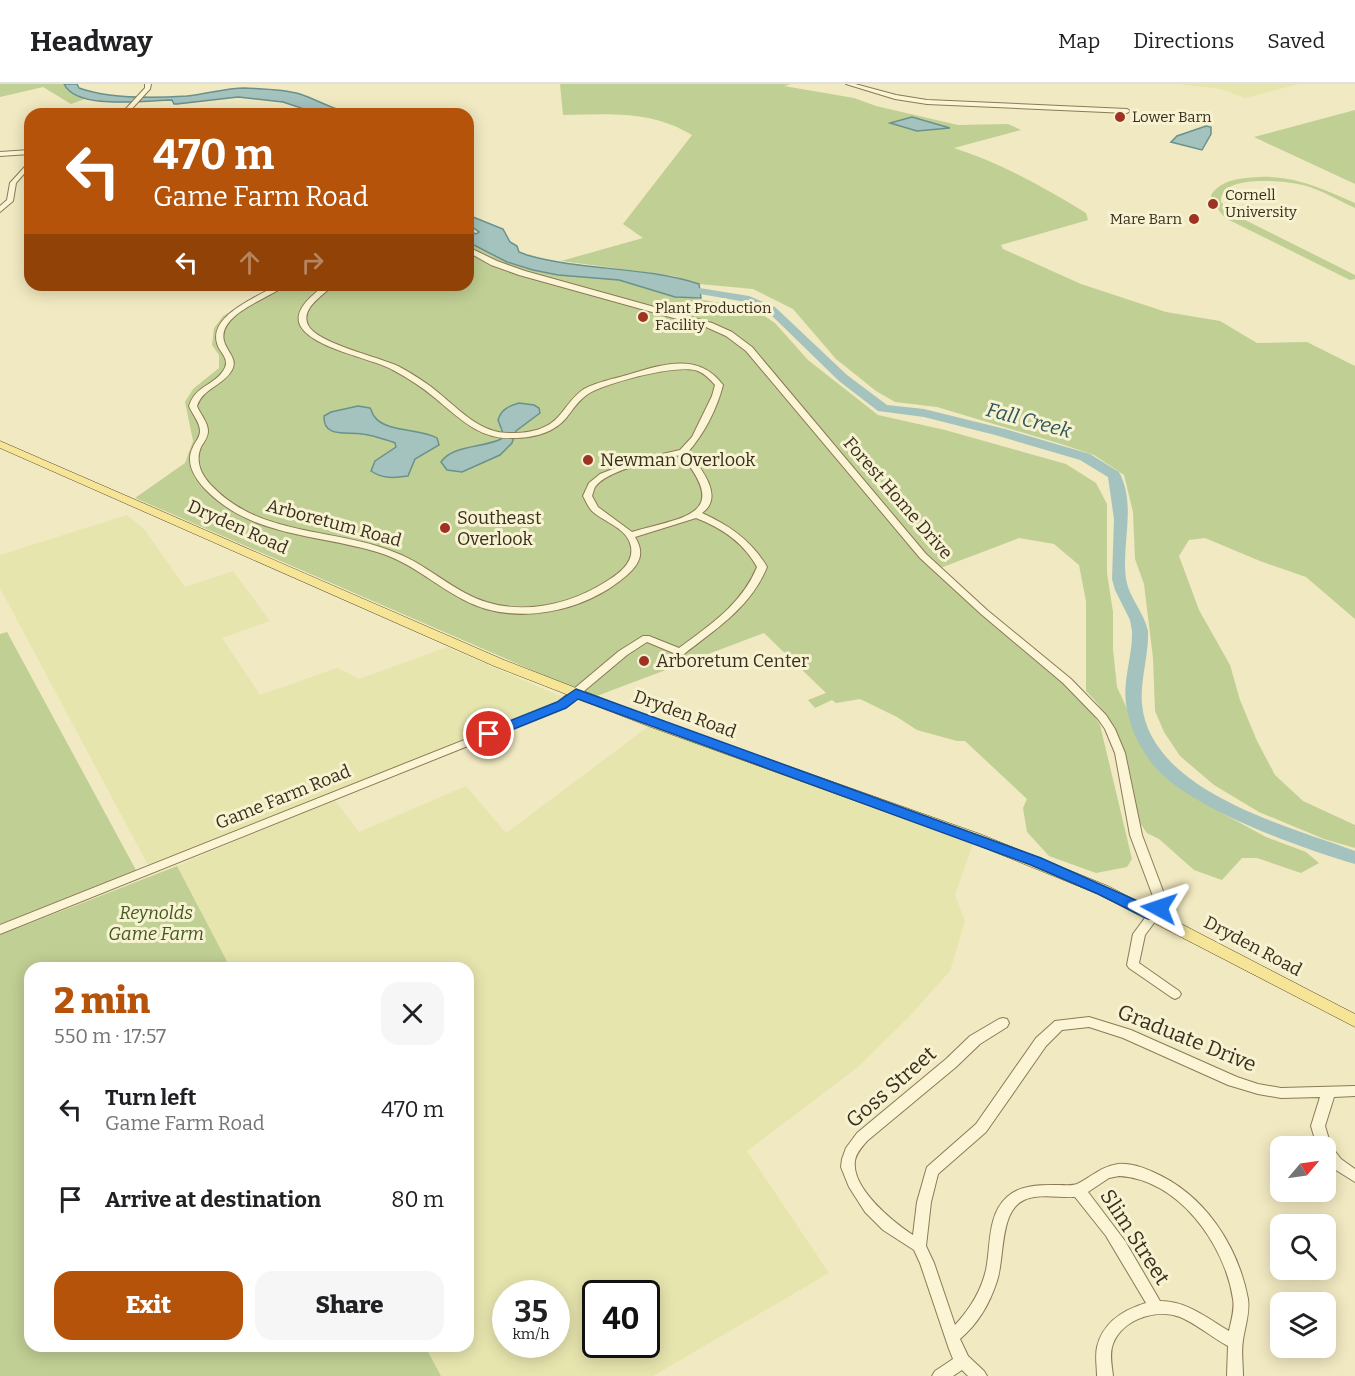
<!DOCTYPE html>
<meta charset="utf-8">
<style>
body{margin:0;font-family:Bitter,serif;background:#f6f6f6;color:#202124;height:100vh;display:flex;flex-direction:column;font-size:22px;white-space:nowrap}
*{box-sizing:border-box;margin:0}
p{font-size:20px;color:#757577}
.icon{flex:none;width:33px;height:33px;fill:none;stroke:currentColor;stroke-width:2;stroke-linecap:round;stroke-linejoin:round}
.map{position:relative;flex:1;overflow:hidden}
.drawer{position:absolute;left:24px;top:878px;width:450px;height:390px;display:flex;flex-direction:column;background:#fff;border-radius:18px;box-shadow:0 3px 15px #0003}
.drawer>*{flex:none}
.top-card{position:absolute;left:24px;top:24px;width:450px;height:183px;border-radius:18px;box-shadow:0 3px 15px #0003;background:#b45309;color:#fff;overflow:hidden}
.needle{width:39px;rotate:61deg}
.tools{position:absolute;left:1270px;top:1052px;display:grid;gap:12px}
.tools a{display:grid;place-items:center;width:66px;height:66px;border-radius:12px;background:#fff;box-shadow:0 3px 15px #0003;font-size:30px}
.speed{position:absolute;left:492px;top:1196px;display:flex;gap:12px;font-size:30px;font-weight:700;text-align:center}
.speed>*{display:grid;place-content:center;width:78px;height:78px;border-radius:50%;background:#fff;box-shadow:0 3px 15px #0003;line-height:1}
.speed small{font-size:15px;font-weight:400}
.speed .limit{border:3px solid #111;border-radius:9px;background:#fff;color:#111}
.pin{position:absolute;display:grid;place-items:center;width:51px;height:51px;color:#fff;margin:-26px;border:3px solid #fff;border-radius:50%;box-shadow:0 2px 6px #0007}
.me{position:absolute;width:66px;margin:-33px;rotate:275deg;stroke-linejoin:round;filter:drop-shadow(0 0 4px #0008)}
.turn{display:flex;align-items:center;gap:21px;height:126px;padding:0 30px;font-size:27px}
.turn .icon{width:78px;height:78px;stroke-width:2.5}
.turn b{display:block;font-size:42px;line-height:51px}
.lanes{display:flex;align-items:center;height:57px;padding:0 30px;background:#0003;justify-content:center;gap:30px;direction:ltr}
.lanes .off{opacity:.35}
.round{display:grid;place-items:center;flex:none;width:63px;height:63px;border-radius:18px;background:#f6f6f6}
.summary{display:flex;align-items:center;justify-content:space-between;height:102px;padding:0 30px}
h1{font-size:36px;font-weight:800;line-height:45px;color:#b45309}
.cta{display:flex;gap:12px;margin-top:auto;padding:12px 30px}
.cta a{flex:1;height:69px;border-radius:18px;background:#b45309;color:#fff;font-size:24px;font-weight:800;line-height:69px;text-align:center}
.cta a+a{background:#f6f6f6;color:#202124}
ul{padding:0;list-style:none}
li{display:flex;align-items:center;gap:18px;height:90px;padding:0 30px}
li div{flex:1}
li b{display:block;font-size:22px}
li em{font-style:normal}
header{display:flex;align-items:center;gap:36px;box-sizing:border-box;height:84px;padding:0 30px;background:#fff;border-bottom:2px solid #e0e0e0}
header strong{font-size:28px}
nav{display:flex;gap:33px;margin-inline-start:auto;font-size:21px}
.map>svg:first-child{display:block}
.farmland{fill:#e7e5ae;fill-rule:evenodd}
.green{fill:#c0cf94}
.water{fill:#a4c3be;stroke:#6a918d;stroke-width:1.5}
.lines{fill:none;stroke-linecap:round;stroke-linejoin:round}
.river{fill:#a4c3be;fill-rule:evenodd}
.minor-casing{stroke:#8b7a57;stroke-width:2}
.major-casing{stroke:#59472c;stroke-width:1}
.minor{fill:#fbf5d5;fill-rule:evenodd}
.major{fill:#f6e597;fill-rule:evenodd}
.route{fill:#1a73e8;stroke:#114b97;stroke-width:1.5}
.poi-dot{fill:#9e3324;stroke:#f7f2d1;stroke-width:2}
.labels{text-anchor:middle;stroke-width:6;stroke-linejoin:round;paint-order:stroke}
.far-poi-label{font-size:15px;fill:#3a2f1d;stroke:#f7f2d1;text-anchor:start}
.poi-label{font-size:18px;fill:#3a2f1d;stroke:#f7f2d1;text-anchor:start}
.street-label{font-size:18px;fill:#3a2f1d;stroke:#f7f2d1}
.park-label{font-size:18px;font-style:italic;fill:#435822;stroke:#f7f2d1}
.water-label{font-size:20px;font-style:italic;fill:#2b575b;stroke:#f7f2d1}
.near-street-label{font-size:21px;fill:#3a2f1d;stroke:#f7f2d1}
</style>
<header>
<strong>Headway</strong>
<nav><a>Map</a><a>Directions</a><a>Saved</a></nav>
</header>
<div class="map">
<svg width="1355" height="1292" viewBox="0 0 1355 1292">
<rect width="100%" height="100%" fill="#f1e9c1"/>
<g class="farmland">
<path d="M1178 0H1299L1245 14 1221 5Z"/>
<path d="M127 431 144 445 185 503 233 487 270 537 222 554 260 611 337 584 359 595 447 563 562 613 554 622 149 783 0 504V471Z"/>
<path d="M653 639 975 754 955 811 965 837 950 887 907 935 858 983 747 1067 829 1189 653 1292H441L425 1262H468V884L230 883 177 782 334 715 359 748 466 702 506 749ZM506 1209H556V1260H506ZM596 1209H646V1260H596Z"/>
</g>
<g class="green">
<path d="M0 0H64L67 6 85 15 71 20 43 3 0 13Z"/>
<path d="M560 0H791L784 2 854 14 876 22 958 41 1008 40 1021 46 954 64C1001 79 1044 103 1086 129L1088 136 1001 161 1003 165 1081 200 1166 228 1220 237 1257 259 1307 258 1355 282V535L1306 493 1260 477 1205 454 1189 456 1179 472 1199 526 1230 581 1240 616 1257 657 1275 691 1303 717 1355 741V764L1324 755 1259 728 1214 701 1180 672 1164 648 1155 627 1153 574 1144 500 1135 475 1133 428 1124 391 1094 371 1061 360 937 323 895 318 876 307 836 275 793 225 753 205 699 200 674 192 561 177 643 154 623 140 692 51C652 26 608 30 563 31Z"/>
<path d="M1355 26V100L1254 53Z"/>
<path d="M1259 93C1294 91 1324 105 1355 119V124C1338 116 1321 106 1303 101 1285 97 1219 89 1221 118L1231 129 1355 191V195L1350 196 1225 134 1213 119 1211 111C1222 95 1241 94 1259 93Z"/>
<path d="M468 158 507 178 533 186 558 191 619 196 680 214 687 213 743 223 763 231 775 239 808 276 878 331 945 346 1066 380 1096 399 1107 420V489L1113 528V565L1117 603 1136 644 1175 694 1220 728 1266 753 1306 768 1319 779 1301 789 1257 774H1242L1222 796 1194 786 1159 755 1147 749 1140 739C1129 686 1126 647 1086 607V517L1079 481 1054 460 1019 454 935 486 1074 609 1089 624 1100 641 1132 775 1127 783 1096 789 1049 772 1027 748 1023 724 1027 715 965 657H957L917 646 897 633 860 615 836 619 832 616 815 624 808 616 826 609 764 549 594 613 135 414 185 379 193 357 185 318 193 305 219 284V271L212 261 214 244 223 232 275 201H468Z"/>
<path d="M7 548 137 788 0 840V550Z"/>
<path d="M177 782 230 883 30 884V1262H425L441 1292H0V851Z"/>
</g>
<g class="water">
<path d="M64 0H77L79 4C109 15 156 14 187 12 207 10 225 4 245 4 263 5 283 5 300 10 317 16 333 25 351 30H319L283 18 238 13 177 20H174L172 16C146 16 77 27 64 0Z"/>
<path d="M912 33 950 44 917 47 890 39Z"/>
<path d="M1206 42 1211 43V50L1202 66 1171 58 1177 52Z"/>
<path d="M468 131 503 145 510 158 517 162 519 168 527 171C582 187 643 182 699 200L701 214 675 213 619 196 558 191 533 186 507 178 468 158V146L476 150 479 148 468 140Z"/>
<path d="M519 319 534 321 539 324 540 329 516 347 512 359 500 371 462 388 447 386 441 378C452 361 483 364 501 355L503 349 498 336C501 326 508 322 519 319Z"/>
<path d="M358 322 370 324C372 326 372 330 374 332 385 349 422 344 437 354L439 361 415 375 408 392C394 394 383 395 371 387L375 377 396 363 395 359C391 357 367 350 362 350 348 347 323 355 324 332L331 328Z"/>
</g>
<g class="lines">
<path class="river" d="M681 201 749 212 775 223 847 291 887 321 924 325 1005 345 1090 370 1119 388C1137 421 1121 461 1126 495 1129 514 1144 528 1148 547 1149 571 1140 596 1142 620 1150 707 1287 742 1355 767V780C1301 764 1190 725 1154 682 1140 664 1131 647 1127 625 1121 600 1133 572 1132 547L1130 536 1115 506 1112 495 1114 435 1108 393 1080 376 995 351 924 333 878 327 839 297 767 227 746 218 677 206V202Z"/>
<defs>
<g id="minor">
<path d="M145 0H151L150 5 127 30H121L145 4Z"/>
<path d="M846 0H855L896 11 927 16 1127 25 1130 27 1127 29 927 20 895 15Z"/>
<path d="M30 66V70L0 72V68Z"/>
<path d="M30 77V83L16 99 13 117 0 128V122L7 116 10 99Z"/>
<path d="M468 163 497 177 525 187 712 239 732 248 752 263 926 470 987 526 1071 595 1106 631 1115 645 1125 669 1142 751 1166 815 1163 827 1145 851 1139 879 1179 907 1181 910 1179 913 1175 915 1171 913 1129 884 1127 881 1133 850 1153 823 1154 815 1130 751 1115 669 1105 645 1098 635 1063 599 981 530 920 474 746 267 726 252 706 243 519 191 491 181 468 168Z"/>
<path d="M277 201H286C270 214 217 230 224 257 227 268 238 275 232 286 223 302 203 304 197 322 200 330 208 338 208 347 208 353 204 358 201 363 195 377 201 390 210 400 257 451 326 444 386 465 419 476 436 493 465 509 510 534 565 524 607 497 618 490 634 479 631 463 628 444 605 439 592 427 588 423 586 417 583 412L589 399 600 390 636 376 680 366 692 353 712 312 715 301C710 295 705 290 698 287 679 279 605 299 588 310 579 316 573 325 567 333 554 349 533 354 513 354 480 356 459 334 435 314 422 303 408 294 393 286 371 274 311 264 300 241 293 225 314 210 325 201H333C324 211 300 224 308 241 316 259 379 273 398 282 413 290 427 299 440 310 462 328 482 351 514 349 530 349 548 345 559 332 567 323 573 312 584 305 597 298 613 295 627 291 661 281 698 267 723 301 717 325 704 350 688 368 701 384 725 413 702 429 729 441 752 457 767 483 751 523 716 545 684 570H676L647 558 627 571 565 623 0 850V841L557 619 619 567 643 552H649L679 564C710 541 742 520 757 483 744 459 722 444 696 434L635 453C645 469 640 480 626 492 584 528 515 543 464 516 433 500 411 478 377 468 317 450 250 453 204 404 194 393 185 378 193 363 195 358 200 353 200 347 200 338 192 330 189 322 196 301 213 302 223 287 229 279 225 273 220 266 201 234 256 214 277 201ZM681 371C732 432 682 433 632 448L598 423 592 412C593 409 594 405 595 403 608 385 660 375 681 371Z"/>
<path d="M1089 933 1131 946 1237 993 1258 1000 1281 1004 1355 1002V1012L1334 1013 1325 1042 1331 1062 1341 1075 1355 1085V1098L1331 1083 1326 1076V1062H1317L1311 1042 1320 1013 1281 1014 1258 1010 1228 1001 1123 954 1089 943 1062 946 1046 962 986 1048 938 1090 931 1118 926 1162 934 1179 955 1241C970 1225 981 1207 986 1186 991 1162 987 1131 1007 1113 1021 1100 1042 1101 1059 1101 1065 1101 1072 1102 1077 1100 1091 1093 1102 1082 1118 1080 1130 1079 1142 1083 1153 1088 1204 1110 1238 1161 1248 1215 1250 1228 1245 1243 1243 1256 1241 1267 1243 1280 1243 1292H1227L1228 1262C1211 1253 1197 1240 1180 1233 1157 1224 1122 1235 1113 1260 1109 1270 1112 1282 1113 1292H1097C1097 1283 1095 1272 1097 1263 1103 1238 1123 1226 1146 1219L1106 1152 1075 1113C1060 1114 1039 1109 1024 1116 999 1128 1005 1173 997 1197 990 1219 978 1240 960 1255L968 1272 984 1287 987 1292H968L962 1286 953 1292H932L935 1287 953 1275 949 1265 920 1179 914 1166 883 1146 865 1128 849 1103 841 1083 842 1075 846 1064 857 1049 946 975 970 952 999 935 1003 934 1007 935 1009 939 1007 943 980 960 956 983 867 1057C862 1063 856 1069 855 1077 851 1104 893 1138 913 1151L917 1118 927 1083 976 1040 1036 954 1055 937ZM1119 1092C1178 1095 1225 1160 1233 1215 1235 1225 1231 1237 1229 1247 1207 1234 1187 1217 1160 1217L1125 1157 1088 1108 1109 1094Z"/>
</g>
<path id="major" d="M0 357 504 576 658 636 980 750 1108 802 1355 930V943L1098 810 970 758 648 642 494 582 0 364Z"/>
</defs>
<use href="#minor" class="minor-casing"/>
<use href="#major" class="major-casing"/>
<use href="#minor" class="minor"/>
<use href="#major" class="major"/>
</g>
<path class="route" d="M576 605 1041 774 1151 823 1159 818 1164 820 1167 824 1159 835H1148L1098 810 1031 781 578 615 566 624 494 653H484L482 650 484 647 557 618Z"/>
<g class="poi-dot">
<circle cx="1120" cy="33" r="6"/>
<circle cx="1213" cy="120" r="6"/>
<circle cx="1194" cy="135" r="6"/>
<circle cx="643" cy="233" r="6"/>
<circle cx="588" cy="376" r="6"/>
<circle cx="445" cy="444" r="6"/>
<circle cx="644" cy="577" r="6"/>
</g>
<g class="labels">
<g class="far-poi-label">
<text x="1132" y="38">Lower Barn</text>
<text x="1225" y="116">Cornell<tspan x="1225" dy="17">University</tspan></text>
<text x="1182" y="140" text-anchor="end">Mare Barn</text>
<text x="655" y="229">Plant Production<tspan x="655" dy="17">Facility</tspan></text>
</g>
<g class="poi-label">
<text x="600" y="382">Newman Overlook</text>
<text x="457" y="440">Southeast<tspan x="457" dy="21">Overlook</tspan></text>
<text x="656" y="583">Arboretum Center</text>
</g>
<g class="street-label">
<text transform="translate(898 414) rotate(49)" y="6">Forest Home Drive</text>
<text transform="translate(334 439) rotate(15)" y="6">Arboretum Road</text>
<text transform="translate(238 443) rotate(24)" y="6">Dryden Road</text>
<text transform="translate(685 630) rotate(20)" y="6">Dryden Road</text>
<text transform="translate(283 713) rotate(-22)" y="6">Game Farm Road</text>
<text transform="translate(1253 862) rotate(28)" y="6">Dryden Road</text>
</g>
<g class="park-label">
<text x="156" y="835">Reynolds<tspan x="156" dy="21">Game Farm</tspan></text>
</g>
<g class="water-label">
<text transform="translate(1029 336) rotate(15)" y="7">Fall Creek</text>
</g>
<g class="near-street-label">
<text transform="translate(1187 954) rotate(22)" y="7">Graduate Drive</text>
<text transform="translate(891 1003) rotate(-41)" y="7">Goss Street</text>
<text transform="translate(1135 1153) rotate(57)" y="7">Slim Street</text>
</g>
</g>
</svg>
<div class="tools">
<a><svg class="needle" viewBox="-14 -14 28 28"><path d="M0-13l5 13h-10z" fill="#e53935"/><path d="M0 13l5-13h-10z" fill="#757577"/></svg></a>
<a><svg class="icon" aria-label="search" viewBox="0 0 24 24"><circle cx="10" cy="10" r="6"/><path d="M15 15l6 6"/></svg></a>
<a><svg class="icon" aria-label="layers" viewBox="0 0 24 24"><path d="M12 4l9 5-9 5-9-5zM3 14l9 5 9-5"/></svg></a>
</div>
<div class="speed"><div>35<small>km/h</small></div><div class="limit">40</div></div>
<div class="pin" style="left:489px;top:650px;background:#d93025"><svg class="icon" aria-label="arrive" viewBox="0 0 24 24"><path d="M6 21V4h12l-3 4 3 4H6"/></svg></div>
<svg class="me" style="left:1159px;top:824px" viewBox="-20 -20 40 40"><path d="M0-17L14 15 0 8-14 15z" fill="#1a73e8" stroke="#fff" stroke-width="4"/></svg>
<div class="top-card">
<div class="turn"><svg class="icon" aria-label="left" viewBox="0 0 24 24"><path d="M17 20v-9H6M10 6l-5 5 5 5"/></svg><div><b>470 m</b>Game Farm Road</div></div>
<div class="lanes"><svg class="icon" aria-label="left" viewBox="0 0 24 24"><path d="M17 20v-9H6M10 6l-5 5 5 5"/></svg><svg class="icon off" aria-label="ahead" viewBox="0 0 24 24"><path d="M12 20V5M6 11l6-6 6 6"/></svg><svg class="icon off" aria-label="right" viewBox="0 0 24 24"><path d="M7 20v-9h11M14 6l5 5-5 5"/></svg></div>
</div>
<section class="drawer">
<div class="summary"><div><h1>2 min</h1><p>550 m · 17:57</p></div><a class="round"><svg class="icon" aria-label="close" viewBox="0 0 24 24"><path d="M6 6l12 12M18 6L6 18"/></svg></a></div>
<ul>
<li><svg class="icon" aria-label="left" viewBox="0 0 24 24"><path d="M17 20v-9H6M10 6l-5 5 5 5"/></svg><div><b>Turn left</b><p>Game Farm Road</p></div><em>470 m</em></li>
<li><svg class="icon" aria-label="arrive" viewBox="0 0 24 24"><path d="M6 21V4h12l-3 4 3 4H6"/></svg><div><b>Arrive at destination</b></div><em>80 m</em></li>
</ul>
<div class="cta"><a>Exit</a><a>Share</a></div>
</section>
</div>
